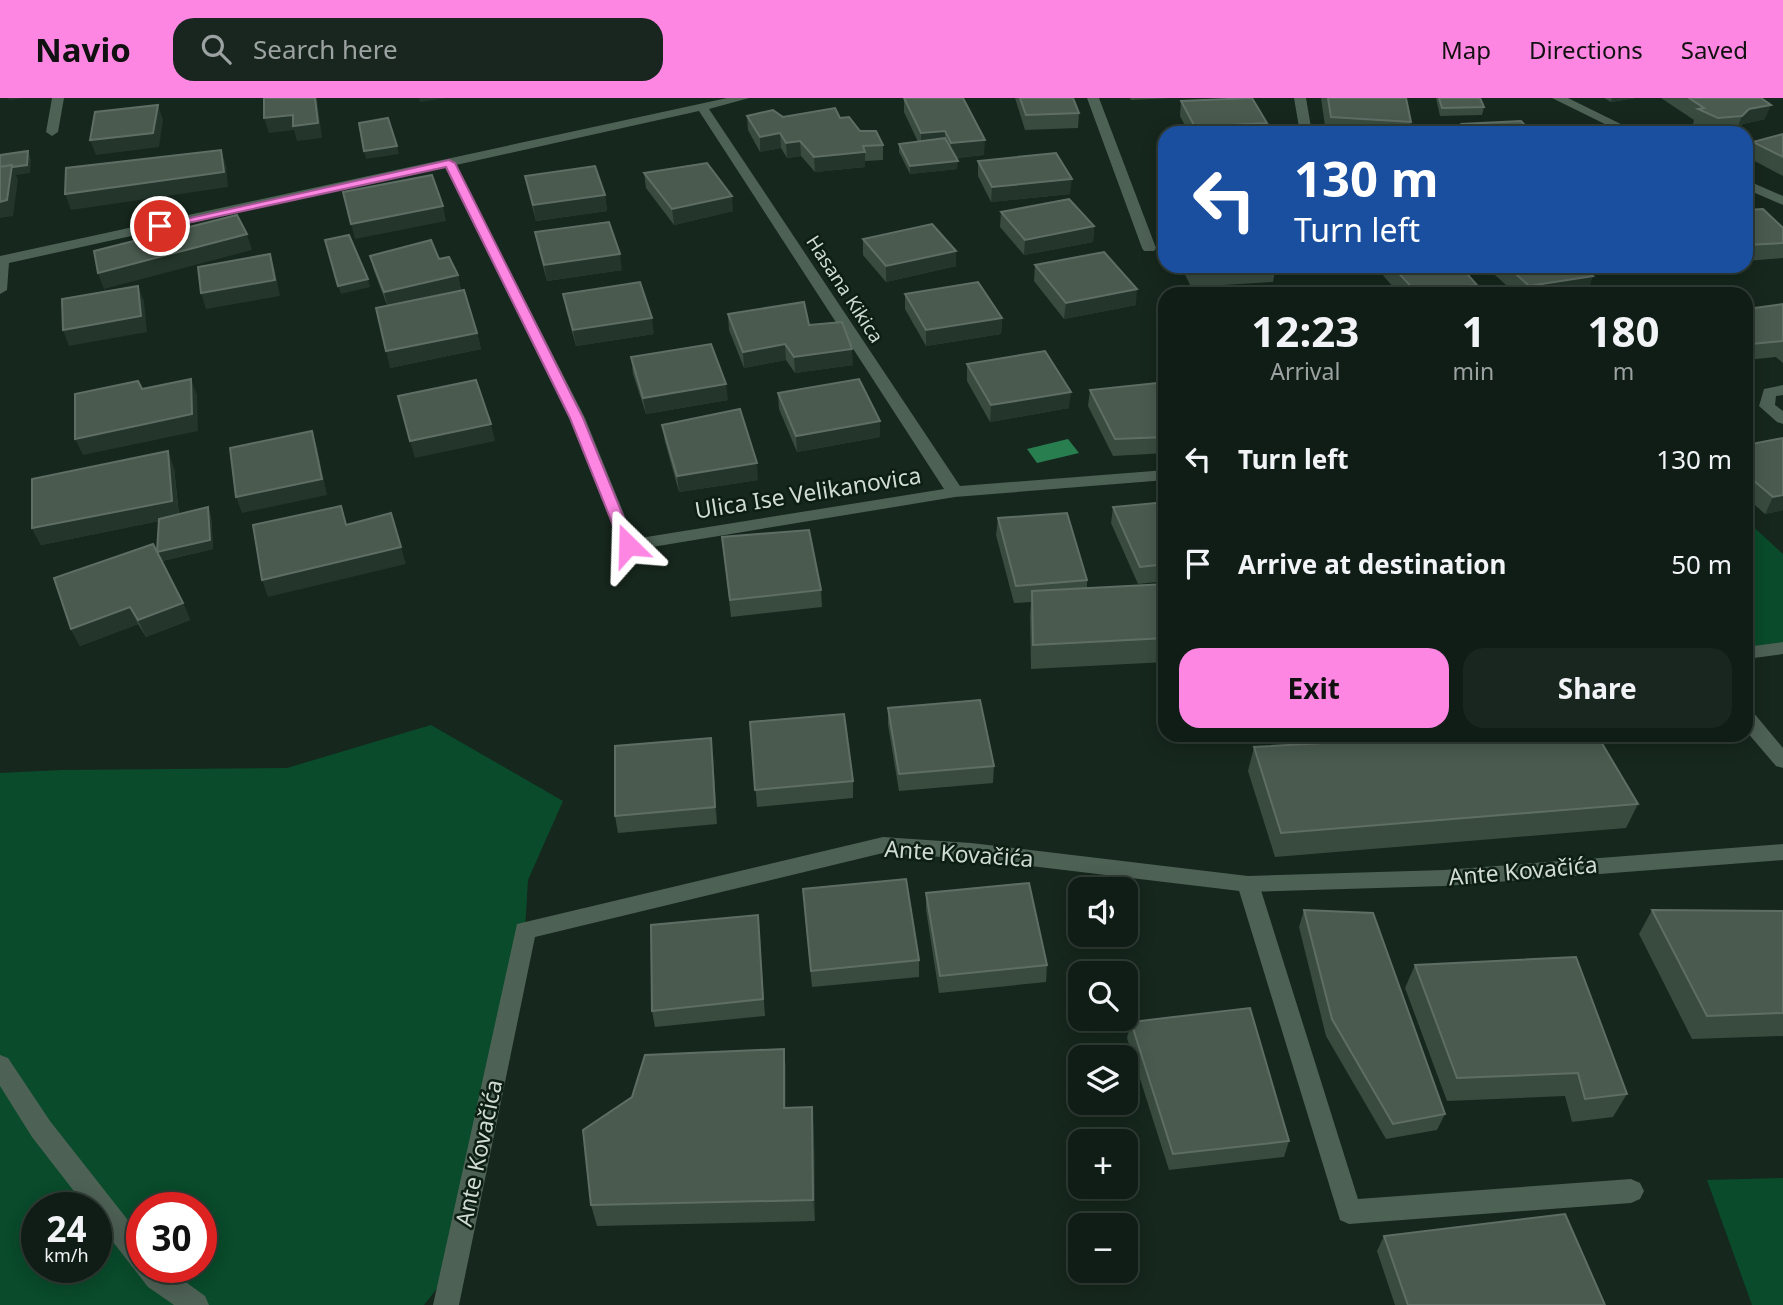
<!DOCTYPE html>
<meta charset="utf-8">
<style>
body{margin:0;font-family:"Noto Sans",sans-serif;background:#19261f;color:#f1f3f6;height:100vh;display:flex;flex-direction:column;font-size:26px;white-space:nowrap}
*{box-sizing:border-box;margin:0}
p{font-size:23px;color:#9ca2a1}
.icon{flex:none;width:38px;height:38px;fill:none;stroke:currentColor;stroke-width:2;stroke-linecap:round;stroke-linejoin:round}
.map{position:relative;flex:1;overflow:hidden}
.drawer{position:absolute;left:1158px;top:189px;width:595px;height:455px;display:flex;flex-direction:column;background:#101d16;border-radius:21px;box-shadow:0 4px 18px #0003,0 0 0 2px #303b35}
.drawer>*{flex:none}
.guide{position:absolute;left:1158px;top:28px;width:595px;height:147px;border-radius:21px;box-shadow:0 4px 18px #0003,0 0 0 2px #303b35;background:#1a4fa0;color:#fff;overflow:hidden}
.controls{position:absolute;left:1068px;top:779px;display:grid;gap:14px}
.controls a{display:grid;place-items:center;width:70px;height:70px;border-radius:14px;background:#101d16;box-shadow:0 4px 18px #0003,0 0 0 2px #303b35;font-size:35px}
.speed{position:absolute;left:21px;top:1094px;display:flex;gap:14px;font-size:35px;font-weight:700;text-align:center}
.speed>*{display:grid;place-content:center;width:91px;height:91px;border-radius:50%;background:#101d16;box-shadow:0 4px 18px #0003,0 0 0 2px #303b35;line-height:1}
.speed small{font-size:18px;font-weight:400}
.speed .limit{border:10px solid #d22;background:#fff;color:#111}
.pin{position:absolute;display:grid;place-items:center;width:60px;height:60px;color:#fff;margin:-30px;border:4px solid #fff;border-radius:50%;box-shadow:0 2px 7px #0007}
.me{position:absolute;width:77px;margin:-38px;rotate:338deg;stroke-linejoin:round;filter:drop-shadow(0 0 5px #0008)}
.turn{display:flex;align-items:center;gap:24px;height:147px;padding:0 21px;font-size:32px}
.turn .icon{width:91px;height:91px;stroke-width:2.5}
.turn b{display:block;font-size:49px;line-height:60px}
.eta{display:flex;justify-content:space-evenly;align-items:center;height:119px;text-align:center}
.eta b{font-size:42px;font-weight:700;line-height:49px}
.action{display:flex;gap:14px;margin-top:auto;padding:14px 21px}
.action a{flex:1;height:80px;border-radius:21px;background:#fd86e3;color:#111;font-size:28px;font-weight:700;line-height:80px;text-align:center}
.action a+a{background:#19261f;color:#f1f3f6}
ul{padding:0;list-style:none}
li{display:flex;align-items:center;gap:21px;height:105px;padding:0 21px}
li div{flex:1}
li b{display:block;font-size:26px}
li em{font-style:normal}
header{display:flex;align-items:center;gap:42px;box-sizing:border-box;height:98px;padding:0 35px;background:#fd86e3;color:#111}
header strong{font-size:33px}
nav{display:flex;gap:38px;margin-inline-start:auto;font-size:24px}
.search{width:490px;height:63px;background:#19261f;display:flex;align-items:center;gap:18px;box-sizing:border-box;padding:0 24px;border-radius:21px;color:#9ca2a1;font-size:26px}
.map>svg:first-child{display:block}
.green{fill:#094b2b;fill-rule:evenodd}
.water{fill:#297e50}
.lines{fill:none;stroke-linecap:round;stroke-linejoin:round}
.service{fill:#4e6155;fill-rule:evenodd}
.minor{fill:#4e6155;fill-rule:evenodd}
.tertiary{fill:#4e6155;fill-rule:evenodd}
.wall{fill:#394b3f}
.shaded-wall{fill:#24362b}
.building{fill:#4a5a4f;stroke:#5f6e64;stroke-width:2}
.route{fill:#fd86e3;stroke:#a45794;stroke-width:2}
.labels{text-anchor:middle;stroke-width:5;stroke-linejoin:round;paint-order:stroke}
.far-street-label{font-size:19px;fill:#d0dbd4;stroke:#0d1e13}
.street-label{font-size:23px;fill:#d0dbd4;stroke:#0d1e13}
</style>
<header>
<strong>Navio</strong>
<div class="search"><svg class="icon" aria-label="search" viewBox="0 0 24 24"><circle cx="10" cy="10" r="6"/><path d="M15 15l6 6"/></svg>Search here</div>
<nav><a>Map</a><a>Directions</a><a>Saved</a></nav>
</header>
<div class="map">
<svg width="1783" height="1207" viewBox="0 0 1783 1207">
<rect width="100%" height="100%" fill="#16271d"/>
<g class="green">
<path d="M1746 422 1783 456V550L1747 555Z"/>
<path d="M431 627 563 703 528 782 525 832 457 1165 424 1207H0V675L61 672 287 670ZM37 1110H96V1169H37ZM142 1110H201V1169H142Z"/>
<path d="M1783 1080V1207H1752L1707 1082Z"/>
</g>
<path class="water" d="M1068 341 1079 355 1037 365 1027 351Z"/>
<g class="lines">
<g class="service">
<path d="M1294 0H1306L1312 35H1300Z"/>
<path d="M1248 778 1256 780 1259 786 1358 1101 1631 1081 1640 1085 1644 1093 1640 1101 1631 1105 1349 1126 1340 1122 1237 786 1240 780Z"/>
</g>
<g class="minor">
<path d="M52 0H64L58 34 52 38 46 34Z"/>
<path d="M727 0H749L709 11 960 388 1166 372V382L955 399 628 453 622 451 569 320 445 69 9 165 7 192 0 196V158ZM699 13 944 391 634 441 585 320 456 67Z"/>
<path d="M1087 0H1099L1156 150 1154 153H1144L1142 150Z"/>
<path d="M1783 287V297L1776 298 1775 307 1783 313V326L1777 324 1759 308 1764 291Z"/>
<path d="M1783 544V556L1746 561V549Z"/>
<path d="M1746 612 1753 614 1783 650V670L1776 668 1746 633Z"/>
<path d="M883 739 971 745 1248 778 1444 772 1783 746V762L1444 788 1248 794 971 761 883 755 535 839 459 1207H433L517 826Z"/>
<path d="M0 957 8 960 50 1023 142 1140V1169H165L205 1198 209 1207H174L148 1189 96 1122V1110H87L32 1039 0 988Z"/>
</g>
<g class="tertiary">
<path d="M1552 0H1568L1639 35H1623Z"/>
<path d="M1746 82 1783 98V107L1746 91Z"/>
</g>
</g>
<g class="wall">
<path d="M904 0 984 57 956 60 957 71 910 76 899 54V46L918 44 904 14Z"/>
<path d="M1015 0H1073L1079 15 1078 30 1025 32Z"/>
<path d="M1130 0H1172L1131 2Z"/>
<path d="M1321 0H1406L1411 24 1409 35H1326Z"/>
<path d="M1436 0H1480L1484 9 1482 17 1440 18Z"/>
<path d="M1604 0H1635L1611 4Z"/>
<path d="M1661 0H1761L1765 21 1743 26 1736 33 1712 35 1693 26 1694 22Z"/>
<path d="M1181 3 1267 25 1266 35H1189L1180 18Z"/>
<path d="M747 18 840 20 883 47V62L865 63V69L815 74 801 58 787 60 781 50 760 54 748 32Z"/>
<path d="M1462 26 1532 35H1460Z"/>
<path d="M1783 36V78L1747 59 1753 44Z"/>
<path d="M978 63 1070 96 991 104 978 78Z"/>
<path d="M644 75 733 113 674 127 646 90Z"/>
<path d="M525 78 605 97 607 113 536 123 528 93Z"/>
<path d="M1746 112 1783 130V160L1746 163Z"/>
<path d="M1001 114 1094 128 1093 144 1024 157 1000 129Z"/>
<path d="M535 134 622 172 547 183 538 150Z"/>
<path d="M863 141 956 168 886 184 863 157Z"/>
<path d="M370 158 439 161 458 177 461 193 477 235 481 251 390 270 387 207 374 173Z"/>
<path d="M1035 167 1136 207 1064 221 1034 183Z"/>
<path d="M1181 168H1276L1273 184 1191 189Z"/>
<path d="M1376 168H1460L1477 187 1475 196H1399L1376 169Z"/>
<path d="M1485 168H1581L1588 194 1576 196H1516Z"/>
<path d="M563 196 654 236 576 248 566 212Z"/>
<path d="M905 196 1002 220 1001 236 926 248 905 211Z"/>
<path d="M1783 206V265L1776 259 1746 262V211Z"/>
<path d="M728 216 809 227 853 267 795 275 786 262 744 270 729 232Z"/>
<path d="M631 259 728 302 646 316 633 276Z"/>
<path d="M967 266 1069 310 990 324 967 283Z"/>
<path d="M1166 284V355L1113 358 1088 308 1090 292Z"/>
<path d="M778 295 880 339 797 354 779 311Z"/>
<path d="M662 327 758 382 679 394 665 344Z"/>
<path d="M1746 347 1783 412 1765 416 1746 399Z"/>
<path d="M174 370 179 416 211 418 213 451 162 463 183 505 190 522 146 539 138 526 80 548 71 531 157 453 159 423 41 447 32 430Z"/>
<path d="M1166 404V483L1138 486 1111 425 1113 409Z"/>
<path d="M998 420 1087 482V490L1166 486V564L1031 571 1030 517 1031 504 1014 505 996 437Z"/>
<path d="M722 439 821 492 822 509 731 519Z"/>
<path d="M888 610 994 668 993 685 899 693 888 627Z"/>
<path d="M750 624 853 683V700L757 709Z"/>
<path d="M1254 649 1638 706 1626 730 1275 759 1248 673Z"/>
<path d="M713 657 717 726 618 735 615 718Z"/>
<path d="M926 795 1047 867 1046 884 939 895 926 812Z"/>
<path d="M804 808 919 862V879L812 889Z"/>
<path d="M1304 812 1445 1016 1437 1032 1386 1041 1326 938 1299 829Z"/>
<path d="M1652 812 1783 813V938L1692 941 1639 836Z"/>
<path d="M758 817 765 918 655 929 652 913Z"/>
<path d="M1415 867 1627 996 1613 1019 1572 1024 1565 998 1447 1003 1405 890Z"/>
<path d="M1131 924 1289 1043 1284 1059 1169 1072 1127 940Z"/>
<path d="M784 951 786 974V1010L814 1032 815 1123 597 1128 591 1107Z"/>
<path d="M1384 1138 1605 1207H1395L1377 1153Z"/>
</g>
<g class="shaded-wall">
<path d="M8 0H25L9 2Z"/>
<path d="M315 0H317L322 40 297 43 294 32 269 35 264 20Z"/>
<path d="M419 0H446L420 4Z"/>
<path d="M1612 0H1635L1611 4Z"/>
<path d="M158 7 163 22 159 49 96 57 90 42Z"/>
<path d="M1771 7 1765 21 1743 26 1736 33 1742 18 1749 11Z"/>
<path d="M945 33V48L921 50V35Z"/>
<path d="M780 35 781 50 760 54V39Z"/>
<path d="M985 42 984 57 950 60 951 45Z"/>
<path d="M800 43 801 58 787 60 786 45Z"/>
<path d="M397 48 399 56 366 61 364 53Z"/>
<path d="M221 52 226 67 228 89 71 112 65 96Z"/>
<path d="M28 53 31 61 30 75 16 77 18 82 13 118 0 120V104L12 67Z"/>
<path d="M865 54V69L815 74 814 59Z"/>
<path d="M958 63 957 71 910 76V68Z"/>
<path d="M1072 81 1070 96 991 104 992 89Z"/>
<path d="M605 97 607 113 536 123 533 107Z"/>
<path d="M732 98 733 113 674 127 672 111Z"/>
<path d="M443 108 446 123 355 141 351 126Z"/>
<path d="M1094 128 1093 144 1024 157 1025 142Z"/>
<path d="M247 136 252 152 104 191 98 175Z"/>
<path d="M956 153V168L886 184V168Z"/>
<path d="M270 156 275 172 280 198 206 211 201 195Z"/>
<path d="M620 156 622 172 547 183 544 167Z"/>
<path d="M458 177 461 193 388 210 384 194Z"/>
<path d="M1593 178 1588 194 1576 196H1527L1529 188Z"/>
<path d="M368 181 370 189 341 196 338 188Z"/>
<path d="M1477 187 1475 196H1416L1417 195Z"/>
<path d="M138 188 144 203 147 234 69 248 63 232Z"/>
<path d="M1137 191 1136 207 1064 221 1066 205Z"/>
<path d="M652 220 654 236 576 248 573 232Z"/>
<path d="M1002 220 1001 236 926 248V232Z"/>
<path d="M477 235 481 251 390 270 386 253Z"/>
<path d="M785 246 786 262 744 270 743 254Z"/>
<path d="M852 251 853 267 795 275 794 259Z"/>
<path d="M191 281 197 297 198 333 83 357 75 341Z"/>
<path d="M726 286 728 302 646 316 643 300Z"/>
<path d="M1071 294 1069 310 990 324 991 307Z"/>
<path d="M880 323V339L797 354 796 338Z"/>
<path d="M491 326 495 343 415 360 410 343Z"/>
<path d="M312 333 317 349 327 397 242 415 236 399Z"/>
<path d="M168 353 174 370 179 419 41 447 32 430Z"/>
<path d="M757 365 758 382 679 394 677 378Z"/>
<path d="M1783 397V412L1765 416 1773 399Z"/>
<path d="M208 409 211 418 213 451 161 463 157 454Z"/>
<path d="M401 449 406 466 268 499 262 482Z"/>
<path d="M183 505 190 522 146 539 138 522Z"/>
<path d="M130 509 138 526 80 548 71 531Z"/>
<path d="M711 640 713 657 717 726 715 709Z"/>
<path d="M784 951 786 974V1032L784 1010Z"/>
<path d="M812 1009 814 1032 815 1123 813 1102Z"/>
</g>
<g class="building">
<path d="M264 0H315L318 25 293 28V17L264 20Z"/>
<path d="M904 0H963L985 42 951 45 945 33 921 35Z"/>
<path d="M1020 0H1073L1079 15 1026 17Z"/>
<path d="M1252 0 1267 25 1195 29 1181 3Z"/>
<path d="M1328 0H1406L1411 24 1331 19Z"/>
<path d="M1439 0H1480L1484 9 1442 10Z"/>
<path d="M1689 0H1761L1771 7 1749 11 1742 18 1718 20 1698 11 1704 10Z"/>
<path d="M158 7 153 35 90 42 95 14Z"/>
<path d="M835 10 840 20 849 19 860 33H876L883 47 863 48 865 54 814 59 800 43 786 45 780 35 760 39 747 18 773 12 783 19Z"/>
<path d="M388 20 397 48 364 53 359 25Z"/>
<path d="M1521 23 1532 35H1470L1462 26Z"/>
<path d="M1783 36V59L1753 44Z"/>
<path d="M945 40 958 63 910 68 899 46Z"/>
<path d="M221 52 224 74 65 96 66 70Z"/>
<path d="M28 53 27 67 12 69V67L0 69V57Z"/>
<path d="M1056 55 1072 81 992 89 978 63Z"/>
<path d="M707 65 732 98 672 111 644 75Z"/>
<path d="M12 67 7 102 0 104V69Z"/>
<path d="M595 68 605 97 533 107 525 78Z"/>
<path d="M432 77 443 108 351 126 343 94Z"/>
<path d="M1069 101 1094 128 1025 142 1001 114Z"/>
<path d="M1763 111 1783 130V145L1746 147V112Z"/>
<path d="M237 117 247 136 98 175 94 153Z"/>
<path d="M609 124 620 156 544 167 535 134Z"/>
<path d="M932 126 956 153 886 168 863 141Z"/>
<path d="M349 137 368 181 338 188 325 142Z"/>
<path d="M431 142 439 161 449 159 458 177 384 194 370 158Z"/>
<path d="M1104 154 1137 191 1066 205 1035 167Z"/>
<path d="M270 156 275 182 201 195 198 169Z"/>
<path d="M1191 168H1276L1194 173Z"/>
<path d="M1392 168H1460L1477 187 1417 195Z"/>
<path d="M1507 168H1581L1593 178 1529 188Z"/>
<path d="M640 184 652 220 573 232 563 196Z"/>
<path d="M978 184 1002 220 926 232 905 196Z"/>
<path d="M138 188 141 218 63 232 62 201Z"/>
<path d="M464 192 477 235 386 253 376 210Z"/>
<path d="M804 204 809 227 842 224 852 251 794 259 785 246 743 254 728 216Z"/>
<path d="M1783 206V243L1751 246 1746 242V211Z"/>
<path d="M711 246 726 286 643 300 631 259Z"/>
<path d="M1045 253 1071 294 991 307 967 266Z"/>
<path d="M191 281 192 316 75 341V296L138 283 142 291Z"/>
<path d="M859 281 880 323 796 338 778 295Z"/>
<path d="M476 282 491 326 410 343 398 298Z"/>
<path d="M1166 284V339L1115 341 1090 292Z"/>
<path d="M740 311 757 365 677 378 662 327Z"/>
<path d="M312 333 322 381 236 399 230 350Z"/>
<path d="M1783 340V397L1773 399 1746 376V347Z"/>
<path d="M168 353 172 403 32 430V381Z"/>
<path d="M1166 404V466L1140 469 1113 409Z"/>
<path d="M341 408 346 427 391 415 401 449 262 482 253 427Z"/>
<path d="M208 409 210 442 157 454 159 421Z"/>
<path d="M1067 415 1087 482 1016 488 998 420Z"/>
<path d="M809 432 821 492 730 502 722 439Z"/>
<path d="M153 446 183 505 138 522 130 509 71 531 54 480Z"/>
<path d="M1166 486V540L1033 547 1032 493Z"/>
<path d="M980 602 994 668 899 676 888 610Z"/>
<path d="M844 616 853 683 755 692 750 624Z"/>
<path d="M1469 637H1597L1638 706 1281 735 1254 649Z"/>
<path d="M711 640 715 709 615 718V648Z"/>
<path d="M906 781 919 862 811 873 803 791Z"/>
<path d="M1029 785 1047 867 940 878 926 795Z"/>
<path d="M1304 812 1373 815 1445 1016 1393 1026 1332 921Z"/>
<path d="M1652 812 1783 813V915L1707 918Z"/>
<path d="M758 817 763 901 652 913 651 827Z"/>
<path d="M1576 859 1627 996 1585 1001 1578 975 1457 980 1415 867Z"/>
<path d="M1250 910 1289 1043 1173 1056 1131 924Z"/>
<path d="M784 951V1010L812 1009 813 1102 591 1107 583 1032 632 999 645 957Z"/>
<path d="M1565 1116 1605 1207H1408L1384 1138Z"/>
</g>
<path class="route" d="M449 62 455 65 583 320 635 447 633 450 628 452 621 447 570 320 446 69 160 131 155 128Z"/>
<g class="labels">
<g class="far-street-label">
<text transform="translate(845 191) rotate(57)" y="7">Hasana Kikica</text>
</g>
<g class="street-label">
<text transform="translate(808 395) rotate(-9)" y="8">Ulica Ise Velikanovica</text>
<text transform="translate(959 756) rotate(4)" y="8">Ante Kovačića</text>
<text transform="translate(1523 773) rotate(-5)" y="8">Ante Kovačića</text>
<text transform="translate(479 1055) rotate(-78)" y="8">Ante Kovačića</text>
</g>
</g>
</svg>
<div class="controls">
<a><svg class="icon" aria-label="sound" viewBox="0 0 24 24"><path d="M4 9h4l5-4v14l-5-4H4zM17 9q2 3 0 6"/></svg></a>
<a><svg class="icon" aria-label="search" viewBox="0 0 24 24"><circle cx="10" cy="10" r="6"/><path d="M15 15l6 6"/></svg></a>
<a><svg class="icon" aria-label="layers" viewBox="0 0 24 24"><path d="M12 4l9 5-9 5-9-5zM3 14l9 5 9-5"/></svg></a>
<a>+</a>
<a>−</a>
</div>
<div class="speed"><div>24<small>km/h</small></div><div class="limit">30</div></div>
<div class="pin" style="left:160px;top:128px;background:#d93025"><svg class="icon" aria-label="arrive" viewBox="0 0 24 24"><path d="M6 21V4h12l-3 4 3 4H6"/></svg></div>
<svg class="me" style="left:628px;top:447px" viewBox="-20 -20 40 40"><path d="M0-17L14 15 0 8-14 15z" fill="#fd86e3" stroke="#fff" stroke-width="4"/></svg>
<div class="guide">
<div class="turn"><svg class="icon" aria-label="left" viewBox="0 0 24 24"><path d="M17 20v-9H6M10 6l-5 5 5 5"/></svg><div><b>130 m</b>Turn left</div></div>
</div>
<section class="drawer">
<div class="eta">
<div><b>12:23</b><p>Arrival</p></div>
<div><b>1</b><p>min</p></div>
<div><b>180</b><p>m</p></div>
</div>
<ul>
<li><svg class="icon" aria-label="left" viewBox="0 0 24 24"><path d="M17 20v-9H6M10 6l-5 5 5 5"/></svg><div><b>Turn left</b></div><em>130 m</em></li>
<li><svg class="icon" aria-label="arrive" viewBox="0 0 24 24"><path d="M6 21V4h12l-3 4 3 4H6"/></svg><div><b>Arrive at destination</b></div><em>50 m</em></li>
</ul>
<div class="action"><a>Exit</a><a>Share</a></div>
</section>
</div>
